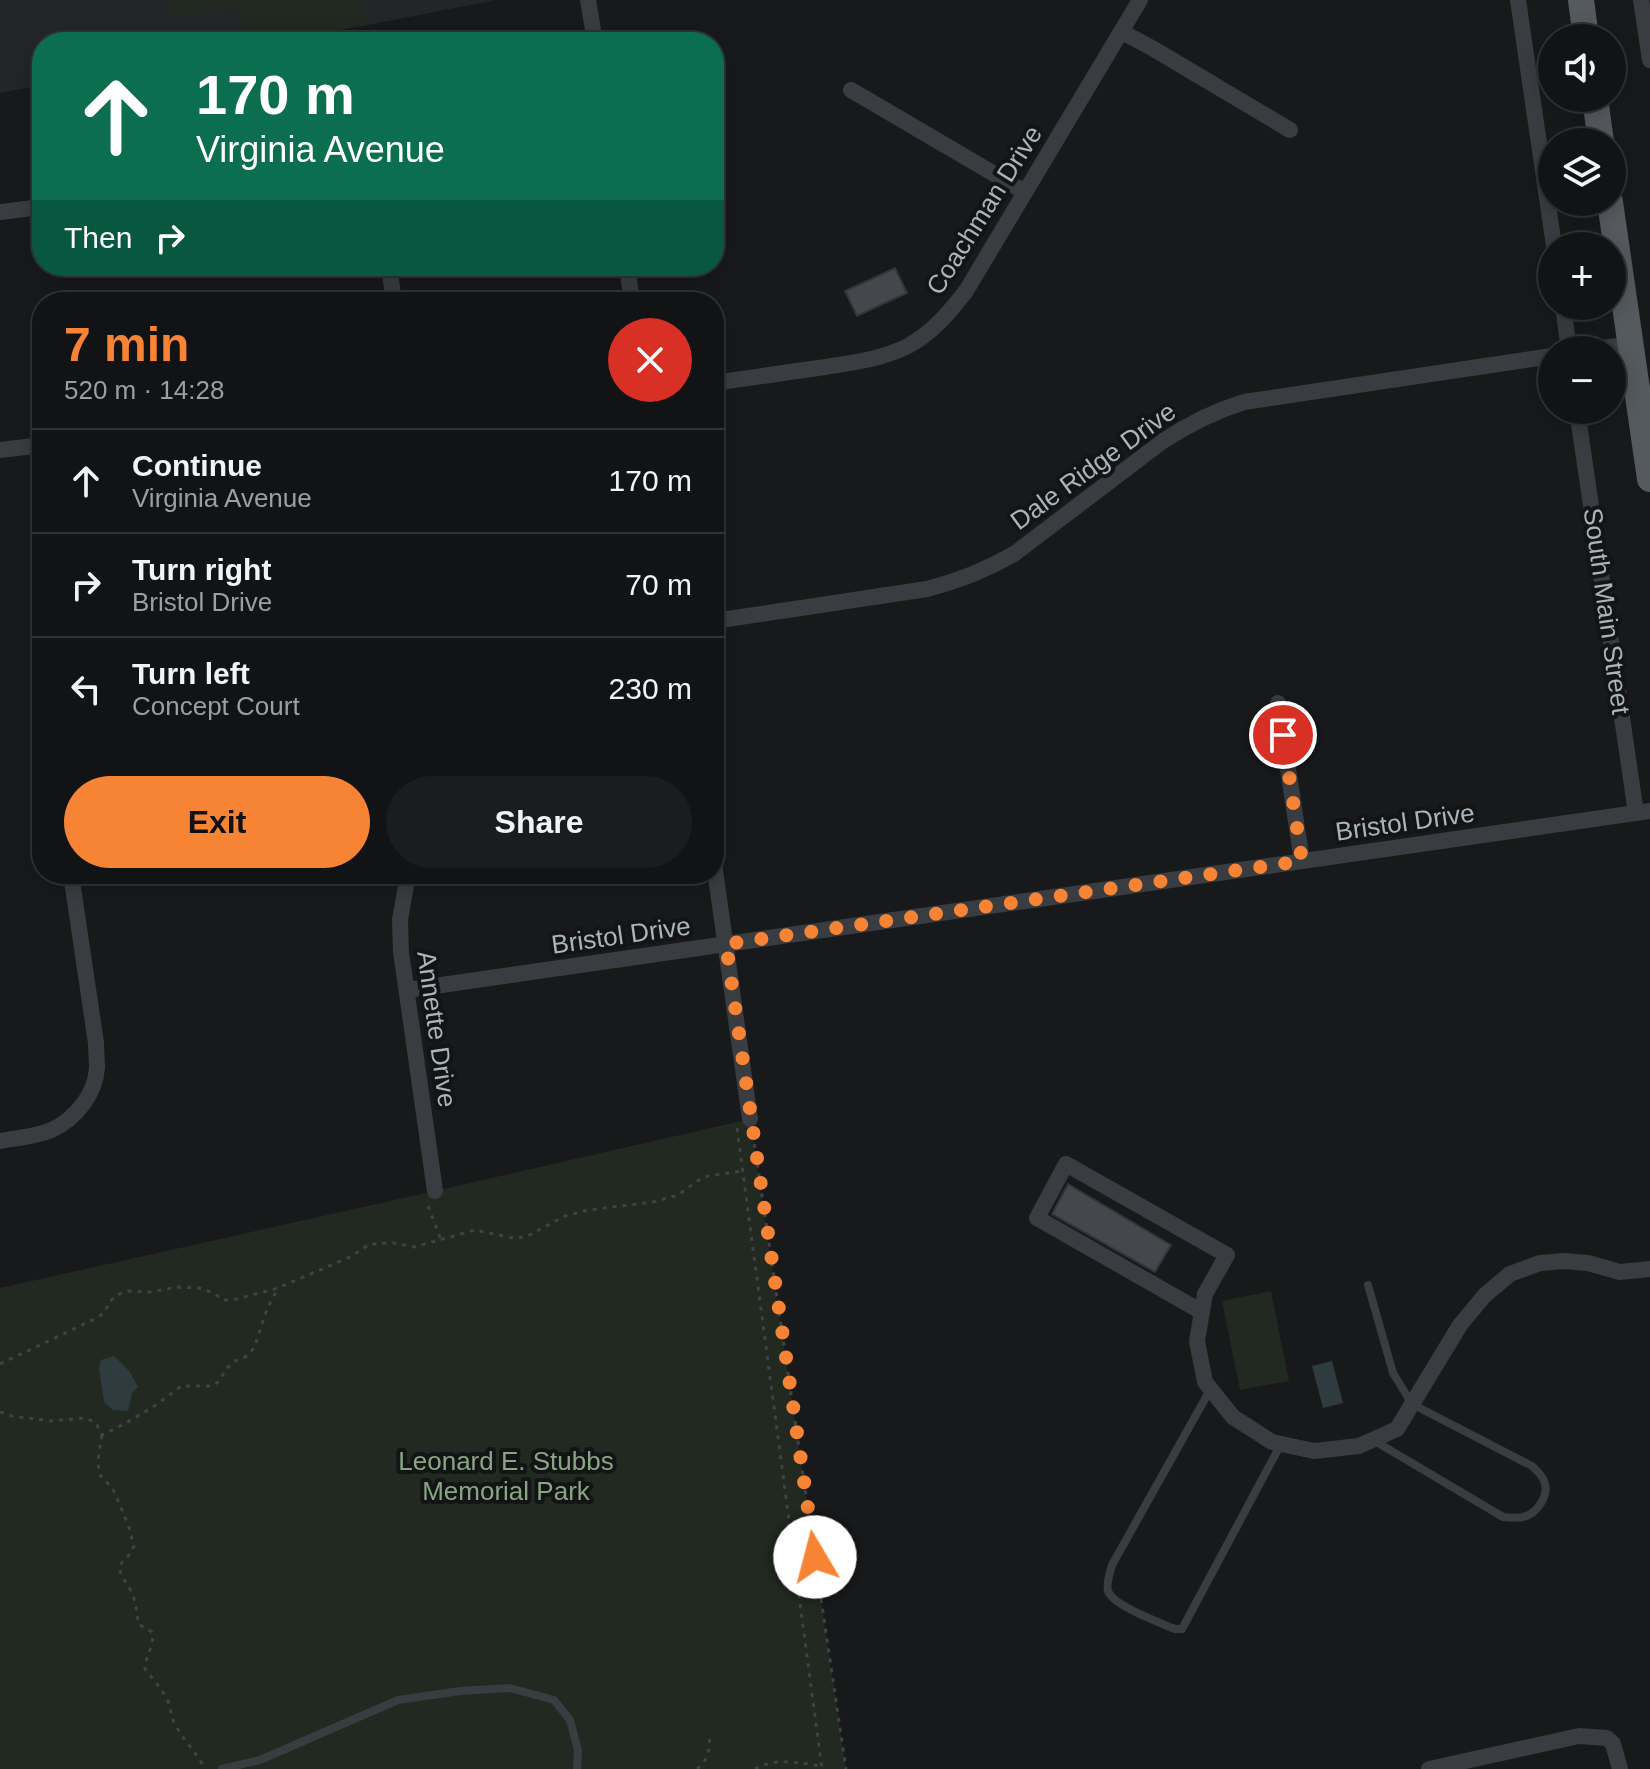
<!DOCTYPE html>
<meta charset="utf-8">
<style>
body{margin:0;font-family:Helvetica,sans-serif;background:#1b1c1d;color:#f1f3f6;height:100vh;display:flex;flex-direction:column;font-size:30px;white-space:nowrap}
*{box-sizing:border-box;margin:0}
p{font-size:26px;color:#9c9ea0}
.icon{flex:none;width:44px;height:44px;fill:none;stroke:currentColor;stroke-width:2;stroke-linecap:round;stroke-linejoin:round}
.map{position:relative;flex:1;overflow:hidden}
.drawer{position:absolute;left:32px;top:292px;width:692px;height:592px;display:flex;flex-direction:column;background:#121314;border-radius:32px;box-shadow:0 4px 20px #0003,0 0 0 2px #313234}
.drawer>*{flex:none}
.top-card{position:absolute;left:32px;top:32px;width:692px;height:244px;border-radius:32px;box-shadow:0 4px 20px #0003,0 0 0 2px #313234;background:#0b6e4f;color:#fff;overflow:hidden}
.tools{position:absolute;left:1538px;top:24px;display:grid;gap:16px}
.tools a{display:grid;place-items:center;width:88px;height:88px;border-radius:50%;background:#121314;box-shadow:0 4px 20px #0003,0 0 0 2px #313234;font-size:40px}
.pin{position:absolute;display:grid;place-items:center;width:68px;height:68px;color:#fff;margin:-34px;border:4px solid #fff;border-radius:50%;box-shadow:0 2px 8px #0007}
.me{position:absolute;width:88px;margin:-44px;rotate:352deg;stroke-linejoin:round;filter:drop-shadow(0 0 6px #0008)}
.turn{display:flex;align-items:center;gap:28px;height:168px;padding:0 32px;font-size:36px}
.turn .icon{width:104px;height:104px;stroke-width:2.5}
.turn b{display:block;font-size:56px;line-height:68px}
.then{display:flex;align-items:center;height:76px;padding:0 32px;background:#0003;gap:16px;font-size:30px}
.round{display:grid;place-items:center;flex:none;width:84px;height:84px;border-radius:42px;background:#1b1c1d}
.head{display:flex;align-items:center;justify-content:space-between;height:136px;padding:0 32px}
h1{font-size:48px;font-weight:700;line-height:60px;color:#f78434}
.button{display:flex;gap:16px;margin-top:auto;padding:16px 32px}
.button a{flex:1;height:92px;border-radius:48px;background:#f78434;color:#111;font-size:32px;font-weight:700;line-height:92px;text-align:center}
.button a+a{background:#1b1c1d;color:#f1f3f6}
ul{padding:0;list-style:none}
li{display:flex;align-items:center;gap:24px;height:104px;padding:0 32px;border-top:2px solid #313234}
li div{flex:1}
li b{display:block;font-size:30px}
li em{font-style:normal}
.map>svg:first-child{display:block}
.built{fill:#242528}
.green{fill:#212920}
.water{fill:#2e3c40}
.building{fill:#44474b;stroke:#323437;stroke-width:2}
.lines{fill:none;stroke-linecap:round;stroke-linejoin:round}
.path{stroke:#3f4347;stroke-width:3;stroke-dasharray:4 6;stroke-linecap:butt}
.lane{stroke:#393c40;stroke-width:8}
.street{stroke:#393c40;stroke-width:16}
.primary{stroke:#555a5f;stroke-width:26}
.route{stroke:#f78434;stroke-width:14;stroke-dasharray:0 25.2}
.labels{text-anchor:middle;stroke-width:8;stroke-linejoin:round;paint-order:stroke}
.street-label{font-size:26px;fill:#aab4bb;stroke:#131416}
.park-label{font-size:26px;fill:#88a681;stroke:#131416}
</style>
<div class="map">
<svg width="1650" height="1769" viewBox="0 0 1650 1769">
<rect width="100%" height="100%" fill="#18191b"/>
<path class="built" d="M0 0H496L368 25 268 42H42V85L0 93Z"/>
<g class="green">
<path d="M170 0H364L368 25 268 42H244L238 7 172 18Z"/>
<path d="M750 1119 846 1769H0V1288L435 1191Z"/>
<path d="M1271 1291 1289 1381 1240 1390 1222 1301Z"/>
</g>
<g class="water">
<path d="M114 1356 130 1372 138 1387 132 1393 128 1411 113 1410 104 1402 99 1369 101 1360Z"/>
<path d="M1332 1361 1343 1403 1323 1408 1312 1366Z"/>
</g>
<g class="building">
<path d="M895 268 907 293 857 316 845 291Z"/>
<path d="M1068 1184 1171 1245 1155 1272 1052 1214Z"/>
</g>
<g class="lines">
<g class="path">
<path d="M737 1128 822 1769"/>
<path d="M753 1134 846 1769"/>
<path d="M428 1206 441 1240"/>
<path d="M0 1364 97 1318 105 1312 109 1302 117 1295 128 1291 149 1292 178 1287 199 1288 211 1292 224 1300 237 1299 278 1288 350 1257 370 1244 394 1243 414 1247 475 1230 513 1238 526 1237 565 1216 588 1210 653 1202 678 1195 703 1177 742 1171"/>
<path d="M0 1412 12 1416 50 1421 86 1418 96 1423 102 1435C129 1422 157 1406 181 1386H212L220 1381 225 1370 233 1362 247 1356 254 1348 267 1309 278 1288"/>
<path d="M102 1435 98 1460 99 1474 113 1489 129 1527 134 1546 129 1555 119 1566C121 1577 126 1582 131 1591 136 1602 137 1612 138 1624L152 1632C155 1646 145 1656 145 1669 153 1679 162 1689 168 1701 171 1710 171 1718 176 1726 185 1742 197 1753 205 1769"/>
<path d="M697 1769C707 1761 711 1749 709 1736"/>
<path d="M755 1769C775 1757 800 1763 821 1766"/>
</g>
<g class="lane">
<path d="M1368 1285 1393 1373 1412 1404 1532 1466C1537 1471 1542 1475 1544 1481 1550 1495 1537 1514 1523 1517 1517 1519 1509 1517 1503 1517L1373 1440"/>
<path d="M1210 1390 1112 1565C1110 1573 1106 1583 1108 1591 1113 1606 1161 1623 1175 1629H1182L1281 1444"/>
<path d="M222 1769 260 1760 398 1700 460 1691 510 1688 554 1700 570 1720 578 1750 577 1769"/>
</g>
<g class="street">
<path d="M588 0 595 42"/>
<path d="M1518 0 1554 246"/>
<path d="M1641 0 1650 60"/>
<path d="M1122 32 1152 48 1290 130"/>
<path d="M851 90 1025 192"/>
<path d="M0 212 42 207"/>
<path d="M389 266 394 302"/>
<path d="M627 266 632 302"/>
<path d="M1563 306 1569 350"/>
<path d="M1590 350 1631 344"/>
<path d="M714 383C749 378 783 373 818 368 848 363 881 360 908 346 933 332 949 313 966 291L1140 0"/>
<path d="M1577 410 1636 813"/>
<path d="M0 450 42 445"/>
<path d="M714 621 927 589C959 581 986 570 1014 554L1163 441C1189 424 1215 411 1244 402L1552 356"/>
<path d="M1278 703 1302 861"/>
<path d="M714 863 750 1119"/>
<path d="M408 874 400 920 401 952 435 1191"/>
<path d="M407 990 1650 811"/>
<path d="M0 1141C37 1135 60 1135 84 1103 91 1093 96 1081 97 1068 97 1060 96 1051 96 1043L71 874"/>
<path d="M1202 1312 1037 1218 1066 1164 1227 1255 1205 1294 1197 1341 1205 1382 1233 1417 1272 1442 1314 1451 1359 1446 1397 1429 1460 1325 1485 1295 1510 1274 1540 1263 1564 1261 1588 1263 1620 1272 1650 1269"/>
<path d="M1429 1769 1579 1736 1607 1738 1613 1744 1620 1769"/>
</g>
<g class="primary">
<path d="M1581 0 1586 38"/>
<path d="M1595 98 1601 142"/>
<path d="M1610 202 1650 479"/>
</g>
</g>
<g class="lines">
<path class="route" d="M815 1557 726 944 1302 861 1283 735"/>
</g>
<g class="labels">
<g class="street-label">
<text transform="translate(984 210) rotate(-58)" y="9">Coachman Drive</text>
<text transform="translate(1093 466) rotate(-36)" y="9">Dale Ridge Drive</text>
<text transform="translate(1607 611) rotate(82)" y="9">South Main Street</text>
<text transform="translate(1405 822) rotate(-8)" y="9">Bristol Drive</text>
<text transform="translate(621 935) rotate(-8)" y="9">Bristol Drive</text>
<text transform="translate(437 1029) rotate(82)" y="9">Annette Drive</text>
</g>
<g class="park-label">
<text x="506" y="1470">Leonard E. Stubbs<tspan x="506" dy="30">Memorial Park</tspan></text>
</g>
</g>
</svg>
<div class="tools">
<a><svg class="icon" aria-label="sound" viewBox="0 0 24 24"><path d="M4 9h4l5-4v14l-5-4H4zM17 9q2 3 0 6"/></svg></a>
<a><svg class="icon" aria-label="layers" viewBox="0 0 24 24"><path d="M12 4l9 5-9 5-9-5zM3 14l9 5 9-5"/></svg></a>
<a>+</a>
<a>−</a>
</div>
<div class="pin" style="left:1283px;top:735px;background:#d93025"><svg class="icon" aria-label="arrive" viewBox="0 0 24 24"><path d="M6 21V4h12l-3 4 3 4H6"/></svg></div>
<svg class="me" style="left:815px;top:1557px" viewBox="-20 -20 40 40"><circle r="19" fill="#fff"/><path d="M0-13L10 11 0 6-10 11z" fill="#f78434"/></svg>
<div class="top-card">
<div class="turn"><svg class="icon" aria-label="ahead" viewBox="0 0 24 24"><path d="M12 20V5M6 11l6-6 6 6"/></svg><div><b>170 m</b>Virginia Avenue</div></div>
<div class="then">Then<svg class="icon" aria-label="right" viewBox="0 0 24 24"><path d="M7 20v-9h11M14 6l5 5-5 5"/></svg></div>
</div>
<section class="drawer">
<div class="head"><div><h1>7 min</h1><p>520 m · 14:28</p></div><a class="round" style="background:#d93025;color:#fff"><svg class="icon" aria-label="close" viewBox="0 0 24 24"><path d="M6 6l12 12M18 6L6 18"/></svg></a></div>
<ul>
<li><svg class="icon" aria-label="ahead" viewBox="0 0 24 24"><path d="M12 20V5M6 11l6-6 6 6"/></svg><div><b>Continue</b><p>Virginia Avenue</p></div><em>170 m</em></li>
<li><svg class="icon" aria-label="right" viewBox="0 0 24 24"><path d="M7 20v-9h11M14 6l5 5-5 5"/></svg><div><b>Turn right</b><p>Bristol Drive</p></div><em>70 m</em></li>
<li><svg class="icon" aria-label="left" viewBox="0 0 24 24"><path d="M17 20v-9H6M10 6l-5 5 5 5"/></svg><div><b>Turn left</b><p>Concept Court</p></div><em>230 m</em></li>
</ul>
<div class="button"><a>Exit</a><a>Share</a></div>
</section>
</div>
